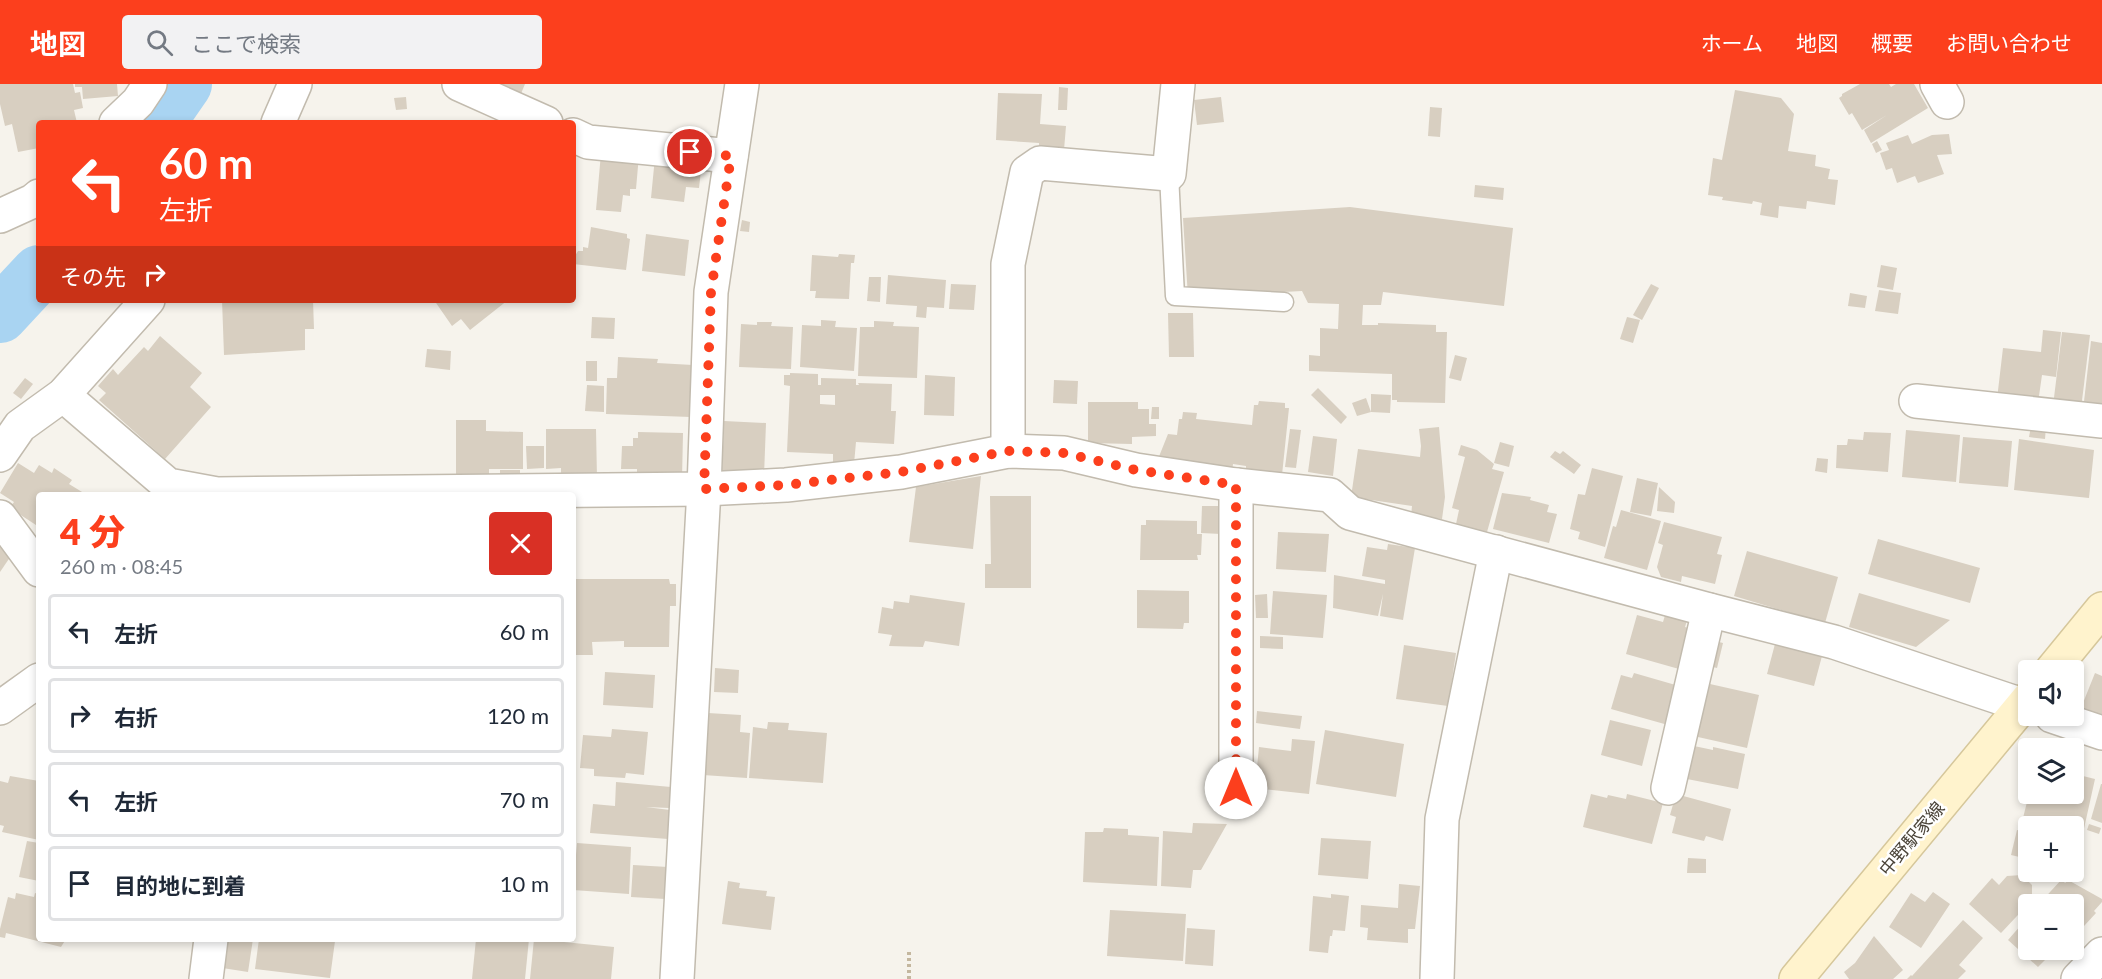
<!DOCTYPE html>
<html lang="ja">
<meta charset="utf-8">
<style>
body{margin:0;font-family:Lato,"Noto Sans JP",sans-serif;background:#f2f2f3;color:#1f2937;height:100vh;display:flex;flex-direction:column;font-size:22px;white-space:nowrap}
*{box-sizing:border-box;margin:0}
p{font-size:20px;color:#747a83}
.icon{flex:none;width:33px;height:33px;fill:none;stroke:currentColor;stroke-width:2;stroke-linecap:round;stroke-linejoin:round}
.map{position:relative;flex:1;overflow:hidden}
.drawer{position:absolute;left:36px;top:408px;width:540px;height:450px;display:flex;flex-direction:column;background:#fff;border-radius:6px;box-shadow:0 3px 9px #0003}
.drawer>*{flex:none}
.top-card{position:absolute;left:36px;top:36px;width:540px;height:183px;border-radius:6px;box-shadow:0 3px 9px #0003;background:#fc3f1d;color:#fff;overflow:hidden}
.controls{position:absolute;left:2018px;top:576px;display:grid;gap:12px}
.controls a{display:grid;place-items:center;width:66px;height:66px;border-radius:6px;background:#fff;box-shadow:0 3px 9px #0003;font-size:30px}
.pin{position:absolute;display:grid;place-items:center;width:51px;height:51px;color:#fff;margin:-26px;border:3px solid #fff;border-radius:50%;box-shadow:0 2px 6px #0007}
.me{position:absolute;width:66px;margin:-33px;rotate:0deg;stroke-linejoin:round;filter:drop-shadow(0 0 4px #0008)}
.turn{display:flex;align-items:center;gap:21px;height:126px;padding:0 24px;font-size:27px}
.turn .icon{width:78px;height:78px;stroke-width:2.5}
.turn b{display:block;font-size:42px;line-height:51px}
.then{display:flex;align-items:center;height:57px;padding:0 24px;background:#0003;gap:12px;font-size:22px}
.round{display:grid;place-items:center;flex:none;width:63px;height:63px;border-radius:6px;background:#f2f2f3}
.overview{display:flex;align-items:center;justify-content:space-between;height:102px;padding:0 24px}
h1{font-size:36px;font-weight:800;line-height:45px;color:#fc3f1d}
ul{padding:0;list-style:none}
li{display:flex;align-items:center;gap:18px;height:75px;margin:0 12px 9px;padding:0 12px;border:3px solid #e0e1e3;border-radius:6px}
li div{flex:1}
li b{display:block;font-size:22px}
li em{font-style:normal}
header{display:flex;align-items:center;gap:36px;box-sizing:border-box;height:84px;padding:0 30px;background:#fc3f1d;color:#fff}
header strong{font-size:28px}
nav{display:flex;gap:33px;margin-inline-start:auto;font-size:21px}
.search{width:420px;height:54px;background:#f2f2f3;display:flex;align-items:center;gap:15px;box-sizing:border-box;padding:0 21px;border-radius:6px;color:#747a83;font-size:22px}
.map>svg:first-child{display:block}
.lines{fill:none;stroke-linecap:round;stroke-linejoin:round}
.river{stroke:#a9d4f2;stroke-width:56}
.building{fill:#d8cfc1;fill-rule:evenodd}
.service-casing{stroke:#c2bbae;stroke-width:21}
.minor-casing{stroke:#c2bbae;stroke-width:36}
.secondary-casing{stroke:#d6c79b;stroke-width:36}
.path{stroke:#c4b79f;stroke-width:4;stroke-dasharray:3 3;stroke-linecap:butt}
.service{stroke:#fff;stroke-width:18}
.minor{stroke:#fff;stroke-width:33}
.secondary{stroke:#fff3cd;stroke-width:33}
.route{stroke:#fc3f1d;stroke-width:10;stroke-dasharray:0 18}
.labels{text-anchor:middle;stroke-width:5;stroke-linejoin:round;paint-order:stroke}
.street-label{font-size:18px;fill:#4b4439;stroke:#fff}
</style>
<header>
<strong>地図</strong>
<div class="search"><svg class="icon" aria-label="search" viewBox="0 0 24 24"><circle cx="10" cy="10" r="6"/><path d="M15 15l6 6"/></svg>ここで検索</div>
<nav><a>ホーム</a><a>地図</a><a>概要</a><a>お問い合わせ</a></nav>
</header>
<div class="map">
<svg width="2102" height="895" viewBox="0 0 2102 895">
<rect width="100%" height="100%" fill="#f6f3ec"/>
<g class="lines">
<g class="river">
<path d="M157 39 184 0"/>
<path d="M0 231 39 189"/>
</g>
</g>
<g class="building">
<path d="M0 0H73L75 9 80 8 83 24 74 26 77 39H39V64L18 68 12 40 5 42 0 20Z"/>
<path d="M75 0H117L118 12 83 15 82 3H75Z"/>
<path d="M478 0H525L518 17Z"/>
<path d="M1860 0H1889L1891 3 1896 0H1914L1928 24 1871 59 1864 46 1887 31 1862 46 1852 29 1849 31 1839 14 1842 12V10Z"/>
<path d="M1059 3 1068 4 1067 26H1058Z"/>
<path d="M1735 6 1781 14 1794 30 1788 67 1816 71 1815 82 1830 85 1828 95 1838 96 1835 121 1807 117 1806 125 1779 122 1778 134 1760 131 1762 119 1753 117 1752 120 1722 116 1723 113 1708 111 1713 74 1722 76Z"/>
<path d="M998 9 1042 10 1040 40 1066 42 1064 66 1039 64V59L996 56Z"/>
<path d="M406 13 407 25 396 26 394 14Z"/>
<path d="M1221 13 1224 38 1197 41 1194 16Z"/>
<path d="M1430 23 1442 24 1440 53 1428 52Z"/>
<path d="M1949 50 1952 70 1937 71 1944 90 1918 99 1915 92 1897 99 1892 84 1886 86 1880 69 1889 66 1886 59 1908 51 1912 60 1932 51Z"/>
<path d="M1877 57 1882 66 1876 69 1872 60Z"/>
<path d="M601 69 639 71 636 105H630V112L623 111 621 128 596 126Z"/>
<path d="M655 73 702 78 699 104 686 103 684 118 651 114Z"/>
<path d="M1475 101 1504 104 1503 116 1474 113Z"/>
<path d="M1350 123 1513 144 1504 222 1383 208 1381 221H1363L1362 241H1378V239L1436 241V248H1447L1445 319 1397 318V316H1392V290L1309 287V271L1320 272V244L1338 245 1339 220 1308 219 1302 207 1188 213 1183 134Z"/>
<path d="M742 136 750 138 749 148 740 147Z"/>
<path d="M591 143 627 150V154L630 155 626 186 573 180V175L578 167H583V163L588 164Z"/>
<path d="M646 150 689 156 685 192 642 187Z"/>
<path d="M839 170 855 171 854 179H851L849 215 815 214 816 207H810L812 171 838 173Z"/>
<path d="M1881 181 1897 184 1893 206 1877 203Z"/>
<path d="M888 191 946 196 944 224 927 223 926 234 916 233 917 222 886 220Z"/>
<path d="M869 193H881L880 218 867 217Z"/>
<path d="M951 200 976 201 974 226 949 225Z"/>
<path d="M1651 200 1659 204 1642 236 1633 231Z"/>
<path d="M1879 206 1901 209 1898 230 1875 227Z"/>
<path d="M1850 209 1867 212 1865 224 1848 222Z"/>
<path d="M222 216H313L314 245H305V266L224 271Z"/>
<path d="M434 216H508L470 246 461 235 452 242Z"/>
<path d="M1168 229H1193L1194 273H1169Z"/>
<path d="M592 233 615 234 614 255 591 254Z"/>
<path d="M1627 233 1640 236 1633 259 1620 255Z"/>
<path d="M821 236 836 237 835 243 857 244 854 287 800 283 802 241 821 242Z"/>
<path d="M874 237 894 238 893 242 919 243 917 294 858 292 860 243H874Z"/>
<path d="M757 238H772L771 242 793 243 791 285 739 283 741 240 757 241Z"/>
<path d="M2043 246 2061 248 2056 293 2042 291 2038 319 1997 315 2003 264 2041 268Z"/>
<path d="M2062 248 2090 251 2081 325 2053 322Z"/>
<path d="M160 252 202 289 190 303 211 323 165 375 99 316 106 309 98 302 113 285 118 291 144 263 148 267Z"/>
<path d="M2091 257 2102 259V328L2083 326Z"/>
<path d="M427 265 451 267 450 286 425 283Z"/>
<path d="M1455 271 1467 274 1461 297 1449 294Z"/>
<path d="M618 273 658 275 657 279 693 281 691 333 606 330 607 294H617Z"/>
<rect x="586" y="277" width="11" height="20"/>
<path d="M790 289 818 290V301H821V294L856 295V301H859L858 299 892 300 891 327H896L894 360 856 358 854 380 833 379V370L787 368 790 302 784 301V291H790ZM820 311H835V321L820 320Z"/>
<path d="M925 291 955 293 954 332 924 331Z"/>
<path d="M25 294 33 300 21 315 13 309Z"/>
<path d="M1054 296 1078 297 1077 320 1053 319Z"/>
<path d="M587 301 604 302V328L585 327Z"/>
<path d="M1318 304 1347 333 1341 340 1311 311Z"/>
<path d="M1371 310 1391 311 1390 329 1371 328 1357 332 1352 319 1366 314 1371 328Z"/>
<path d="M1259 317 1285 319V324H1289L1282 391 1246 387V382L1233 380 1232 388 1158 375 1168 350 1177 351 1179 335H1182L1183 328 1197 329 1196 335 1252 341 1254 321H1258Z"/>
<path d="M1088 318H1138V325H1149V340H1156V352L1132 353V360L1088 359Z"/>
<path d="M1152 323H1159V335H1151Z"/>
<path d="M456 336H486V347L523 348V385H489V391L456 390Z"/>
<path d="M724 337 766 339 764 392 722 390Z"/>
<path d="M2031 342 2046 343 2045 355 2029 353Z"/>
<path d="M1439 343 1445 413 1442 435 1411 432 1412 422 1351 413 1358 365 1420 373 1421 362 1419 345Z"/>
<path d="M546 345H596L597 394H561V384L546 385Z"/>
<path d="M1290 345 1301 346 1296 384 1285 383Z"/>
<path d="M1906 346 1960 351 1956 398 1902 393Z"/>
<path d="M638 348 683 349 682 395 637 394V385H621L622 362H633V354H638Z"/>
<path d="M1864 348 1891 349 1888 388 1836 384 1837 361H1847L1848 355 1863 356Z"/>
<path d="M1313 352 1337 355 1333 392 1308 388Z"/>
<path d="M1963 353 2012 357 2008 403 1959 399Z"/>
<path d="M2019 355 2094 366 2089 414 2014 406Z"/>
<path d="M1500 358 1514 362 1509 383 1494 379Z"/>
<path d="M1461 361 1477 366 1494 380 1492 385 1504 388 1487 448 1456 440 1459 426 1452 424 1465 373 1458 371Z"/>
<path d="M526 362H544V384L527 385Z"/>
<path d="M1555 367 1560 370 1563 367 1581 381 1574 390 1550 373Z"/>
<path d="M1817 374 1828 375 1827 389 1815 387Z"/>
<path d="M18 379 34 389 39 381 52 389 54 384 72 396 69 400 87 411H39V443L10 424 14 418 0 409Z"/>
<path d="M1592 384 1623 392 1605 463 1578 455 1580 448 1570 445 1578 410 1585 411Z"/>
<rect x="500" y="386" width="20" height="6"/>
<path d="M981 392 973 465 909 458 916 403Z"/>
<path d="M1637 394 1658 399 1651 432 1630 428Z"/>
<path d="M1659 403 1675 418 1674 429 1657 427Z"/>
<path d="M1502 409 1531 413 1530 416 1549 421 1547 428 1557 430 1549 459 1493 445Z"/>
<path d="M990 412H1031V504H985V480H991Z"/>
<path d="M1202 422H1222L1221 450 1201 449Z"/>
<path d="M1621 426 1661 437 1647 486 1604 474 1613 442 1616 443Z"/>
<path d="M1146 436 1197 437V450H1202L1201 471H1197L1198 476H1140L1141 441H1146Z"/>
<path d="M1664 438 1722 453 1717 470 1722 471 1715 500 1682 492 1681 498 1661 493 1657 483 1663 461 1658 459Z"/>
<path d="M0 446 15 466 0 488Z"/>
<path d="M1278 448 1329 450 1326 488 1276 485Z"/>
<path d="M1878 455 1980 484 1970 519 1868 490Z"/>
<path d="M1388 460 1415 464 1403 536 1380 532 1383 510 1378 532 1333 524 1334 491 1385 500V496L1362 492 1367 463 1387 466Z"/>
<path d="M1747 467 1838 493 1825 539 1734 512Z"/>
<path d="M573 472H576V495H669L670 500H676V522H670L669 563H624V557L592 558 593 571H573Z"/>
<path d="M1137 506 1189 507V539H1184L1183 545 1137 544Z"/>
<path d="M1273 507 1327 511 1323 554 1270 550Z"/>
<path d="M1859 509 1950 536 1916 563 1849 543Z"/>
<path d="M1267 510 1268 534H1256L1255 511Z"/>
<path d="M910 511 965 519 959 562 925 557 923 563 889 562 892 551 878 549 882 523 893 525 894 517 909 519Z"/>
<path d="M1666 528 1688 533 1685 543 1691 545 1679 585 1626 570 1637 531 1663 538Z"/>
<path d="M1260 552 1283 553V565L1260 564Z"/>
<path d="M1711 556 1723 559 1717 584 1705 581Z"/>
<path d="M1775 560 1822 572 1814 602 1767 590Z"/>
<path d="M1404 561 1456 569 1448 622 1396 615Z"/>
<path d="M715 584 739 586 738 609 714 608Z"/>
<path d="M605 588 655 591 653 624 603 621Z"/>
<path d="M1634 589 1679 602 1668 641 1611 625 1621 591 1632 594Z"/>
<path d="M2095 589 2102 592V632L2081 624Z"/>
<path d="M1701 598 1759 611 1747 664 1689 651Z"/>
<path d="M1257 627 1302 632 1300 645 1256 639Z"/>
<path d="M708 629 741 631 740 648 750 649 747 694 703 691Z"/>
<path d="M1610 636 1651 646 1642 682 1601 671Z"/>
<path d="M768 638 789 639 788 646 827 649 823 699 749 694 753 643 767 645Z"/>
<path d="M612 645 648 648 644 691 626 689 625 694 594 692V685L580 684 583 651 611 653Z"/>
<path d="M1325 646 1404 660 1396 713 1316 700Z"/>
<path d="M1292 655 1315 657 1309 710 1255 704 1259 663 1291 667Z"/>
<path d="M1694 662 1713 666V663L1745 670 1738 705 1687 695Z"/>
<path d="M573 663H576L575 686H573Z"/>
<path d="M2073 685 2077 686 2075 690 2095 695 2083 749 2073 746V742H2057L2023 734 2029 710H2073Z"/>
<path d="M10 692 39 697V756L2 748 4 742 0 741V697L8 699Z"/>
<path d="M616 698 671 703 669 724 646 723 670 726 668 755 590 749 593 720 615 722Z"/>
<path d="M2101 700H2102V739L2091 735Z"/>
<path d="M1591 710 1607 714 1608 711 1626 715 1627 710 1663 719 1652 760 1583 743Z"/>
<path d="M1676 710 1731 725 1723 757 1706 752 1704 757 1672 749 1676 733 1670 731Z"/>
<path d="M1193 739 1227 740 1201 786H1193L1191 804 1161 802 1163 747 1192 749Z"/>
<path d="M2089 740 2101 744 2099 750 2087 746Z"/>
<path d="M1104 744 1128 745V751L1159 753 1157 802 1083 798 1085 748H1103Z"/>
<path d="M2017 746 2028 748V775L2011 771Z"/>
<path d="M1321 754 1371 757 1368 795 1318 791Z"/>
<path d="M27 757 39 759V797L19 793Z"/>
<path d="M577 759 631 763 629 810 573 806Z"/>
<path d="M1688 774 1706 775V789H1687Z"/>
<path d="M633 781 668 783 665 815 631 813Z"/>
<path d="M2022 791 2032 801V816L2001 849 1969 820 1992 794 1999 801 2007 792Z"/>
<path d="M2062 795 2065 799 2068 796 2102 815V818L2094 827 2096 829 2073 854V820H2039Z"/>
<path d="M728 797 740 799 739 804 767 807 766 812 775 813 771 846 722 840Z"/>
<path d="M1399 800 1420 802 1415 845H1408V859L1367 856 1368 844 1360 843 1361 821 1398 824Z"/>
<path d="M1933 808 1950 820 1921 864 1889 843 1911 809 1925 818Z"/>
<path d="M16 809 34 813 35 809 39 810V855H66L61 863 6 849 5 854 0 853V845L8 813 15 815Z"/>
<path d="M1331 810 1349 812 1345 847 1333 846 1332 852H1330L1328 869 1309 867 1313 812 1331 814Z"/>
<path d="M1110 826 1186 830 1183 877 1107 872Z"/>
<path d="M2028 833V866H2062L2059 869 2055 866 2038 883 2008 856Z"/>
<path d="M1963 836 1983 854 1959 881 1966 887 1958 895H1907L1911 891 1912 892Z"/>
<path d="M1187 844 1215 846 1213 882 1185 880Z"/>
<path d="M1874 852 1903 886 1893 895H1849L1844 888 1855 879Z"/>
<path d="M220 855H253L248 888 216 883Z"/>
<path d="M259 855H340L339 858 335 857 330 894 255 885Z"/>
<path d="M476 855H529L525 895H472Z"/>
<path d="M534 855 614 863 611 895H530Z"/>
</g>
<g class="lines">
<defs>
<path id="service" d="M1169 90 1175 212 1284 218"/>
<g id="minor">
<path d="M459 0 546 39"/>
<path d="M1937 0 1947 18"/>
<path d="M116 39 138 18 150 0"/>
<path d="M278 39 295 0"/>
<path d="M573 51 588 58 731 72"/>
<path d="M0 132 33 117 39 112"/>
<path d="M63 311 168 401 217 410 704 405 786 401 901 388 1008 367 1064 369 1136 386 1236 401 1330 411 1350 429 1709 526 1834 558 2028 623"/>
<path d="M1916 317 2102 337"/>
<path d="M1008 367V180L1027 88 1040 79 1169 90 1178 0"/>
<path d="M0 371 20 342 63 311 148 216"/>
<path d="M1236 401V704"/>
<path d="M0 433 39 486"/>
<path d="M0 624 39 596"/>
<path d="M2052 632 2102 649"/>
<path d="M1668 704 1709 526"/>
<path d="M206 895 211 855"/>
<path d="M677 895 704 405 711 208 742 0"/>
<path d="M1437 895 1442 735 1496 468"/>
<path d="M2078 895 2102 870"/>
</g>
<g id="secondary">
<path d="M2052 586 2102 525"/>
<path d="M1796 895 2028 615"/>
</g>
</defs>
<use href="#service" class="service-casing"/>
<use href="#minor" class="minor-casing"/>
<use href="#secondary" class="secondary-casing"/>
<path class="path" d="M909 895V865"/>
<use href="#service" class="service"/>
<use href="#minor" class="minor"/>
<use href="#secondary" class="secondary"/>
</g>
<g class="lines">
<path class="route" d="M690 68 731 72 711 208 704 405 786 401 901 388 1008 367 1064 369 1136 386 1236 401V704"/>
</g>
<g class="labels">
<g class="street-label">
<text transform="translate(1912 755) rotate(-50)" y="6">中野駅家線</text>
</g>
</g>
</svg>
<div class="controls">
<a><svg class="icon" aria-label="sound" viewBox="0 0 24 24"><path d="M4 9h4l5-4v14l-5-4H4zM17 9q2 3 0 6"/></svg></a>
<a><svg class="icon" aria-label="layers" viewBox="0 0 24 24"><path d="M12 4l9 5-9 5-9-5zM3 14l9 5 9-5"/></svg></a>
<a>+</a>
<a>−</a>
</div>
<div class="pin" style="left:690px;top:68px;background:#d93025"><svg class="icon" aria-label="arrive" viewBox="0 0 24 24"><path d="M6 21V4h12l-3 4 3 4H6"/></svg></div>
<svg class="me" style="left:1236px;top:704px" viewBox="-20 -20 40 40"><circle r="19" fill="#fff"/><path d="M0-13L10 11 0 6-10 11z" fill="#fc3f1d"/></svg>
<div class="top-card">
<div class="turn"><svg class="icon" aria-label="left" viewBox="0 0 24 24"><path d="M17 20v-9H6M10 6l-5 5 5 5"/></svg><div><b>60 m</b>左折</div></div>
<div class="then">その先<svg class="icon" aria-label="right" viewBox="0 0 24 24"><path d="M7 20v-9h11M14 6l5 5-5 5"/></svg></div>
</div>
<section class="drawer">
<div class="overview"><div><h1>4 分</h1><p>260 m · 08:45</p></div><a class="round" style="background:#d93025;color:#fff"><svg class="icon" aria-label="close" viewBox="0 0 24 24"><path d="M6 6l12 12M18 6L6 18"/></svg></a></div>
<ul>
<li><svg class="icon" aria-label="left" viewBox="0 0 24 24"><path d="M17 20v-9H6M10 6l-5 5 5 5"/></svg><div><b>左折</b></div><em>60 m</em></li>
<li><svg class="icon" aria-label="right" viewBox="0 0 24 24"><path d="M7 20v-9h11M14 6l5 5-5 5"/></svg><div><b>右折</b></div><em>120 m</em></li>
<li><svg class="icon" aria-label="left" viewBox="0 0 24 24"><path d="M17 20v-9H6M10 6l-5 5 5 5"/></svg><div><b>左折</b></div><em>70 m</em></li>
<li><svg class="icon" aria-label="arrive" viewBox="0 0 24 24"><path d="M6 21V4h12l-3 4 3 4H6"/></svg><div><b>目的地に到着</b></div><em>10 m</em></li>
</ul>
</section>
</div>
